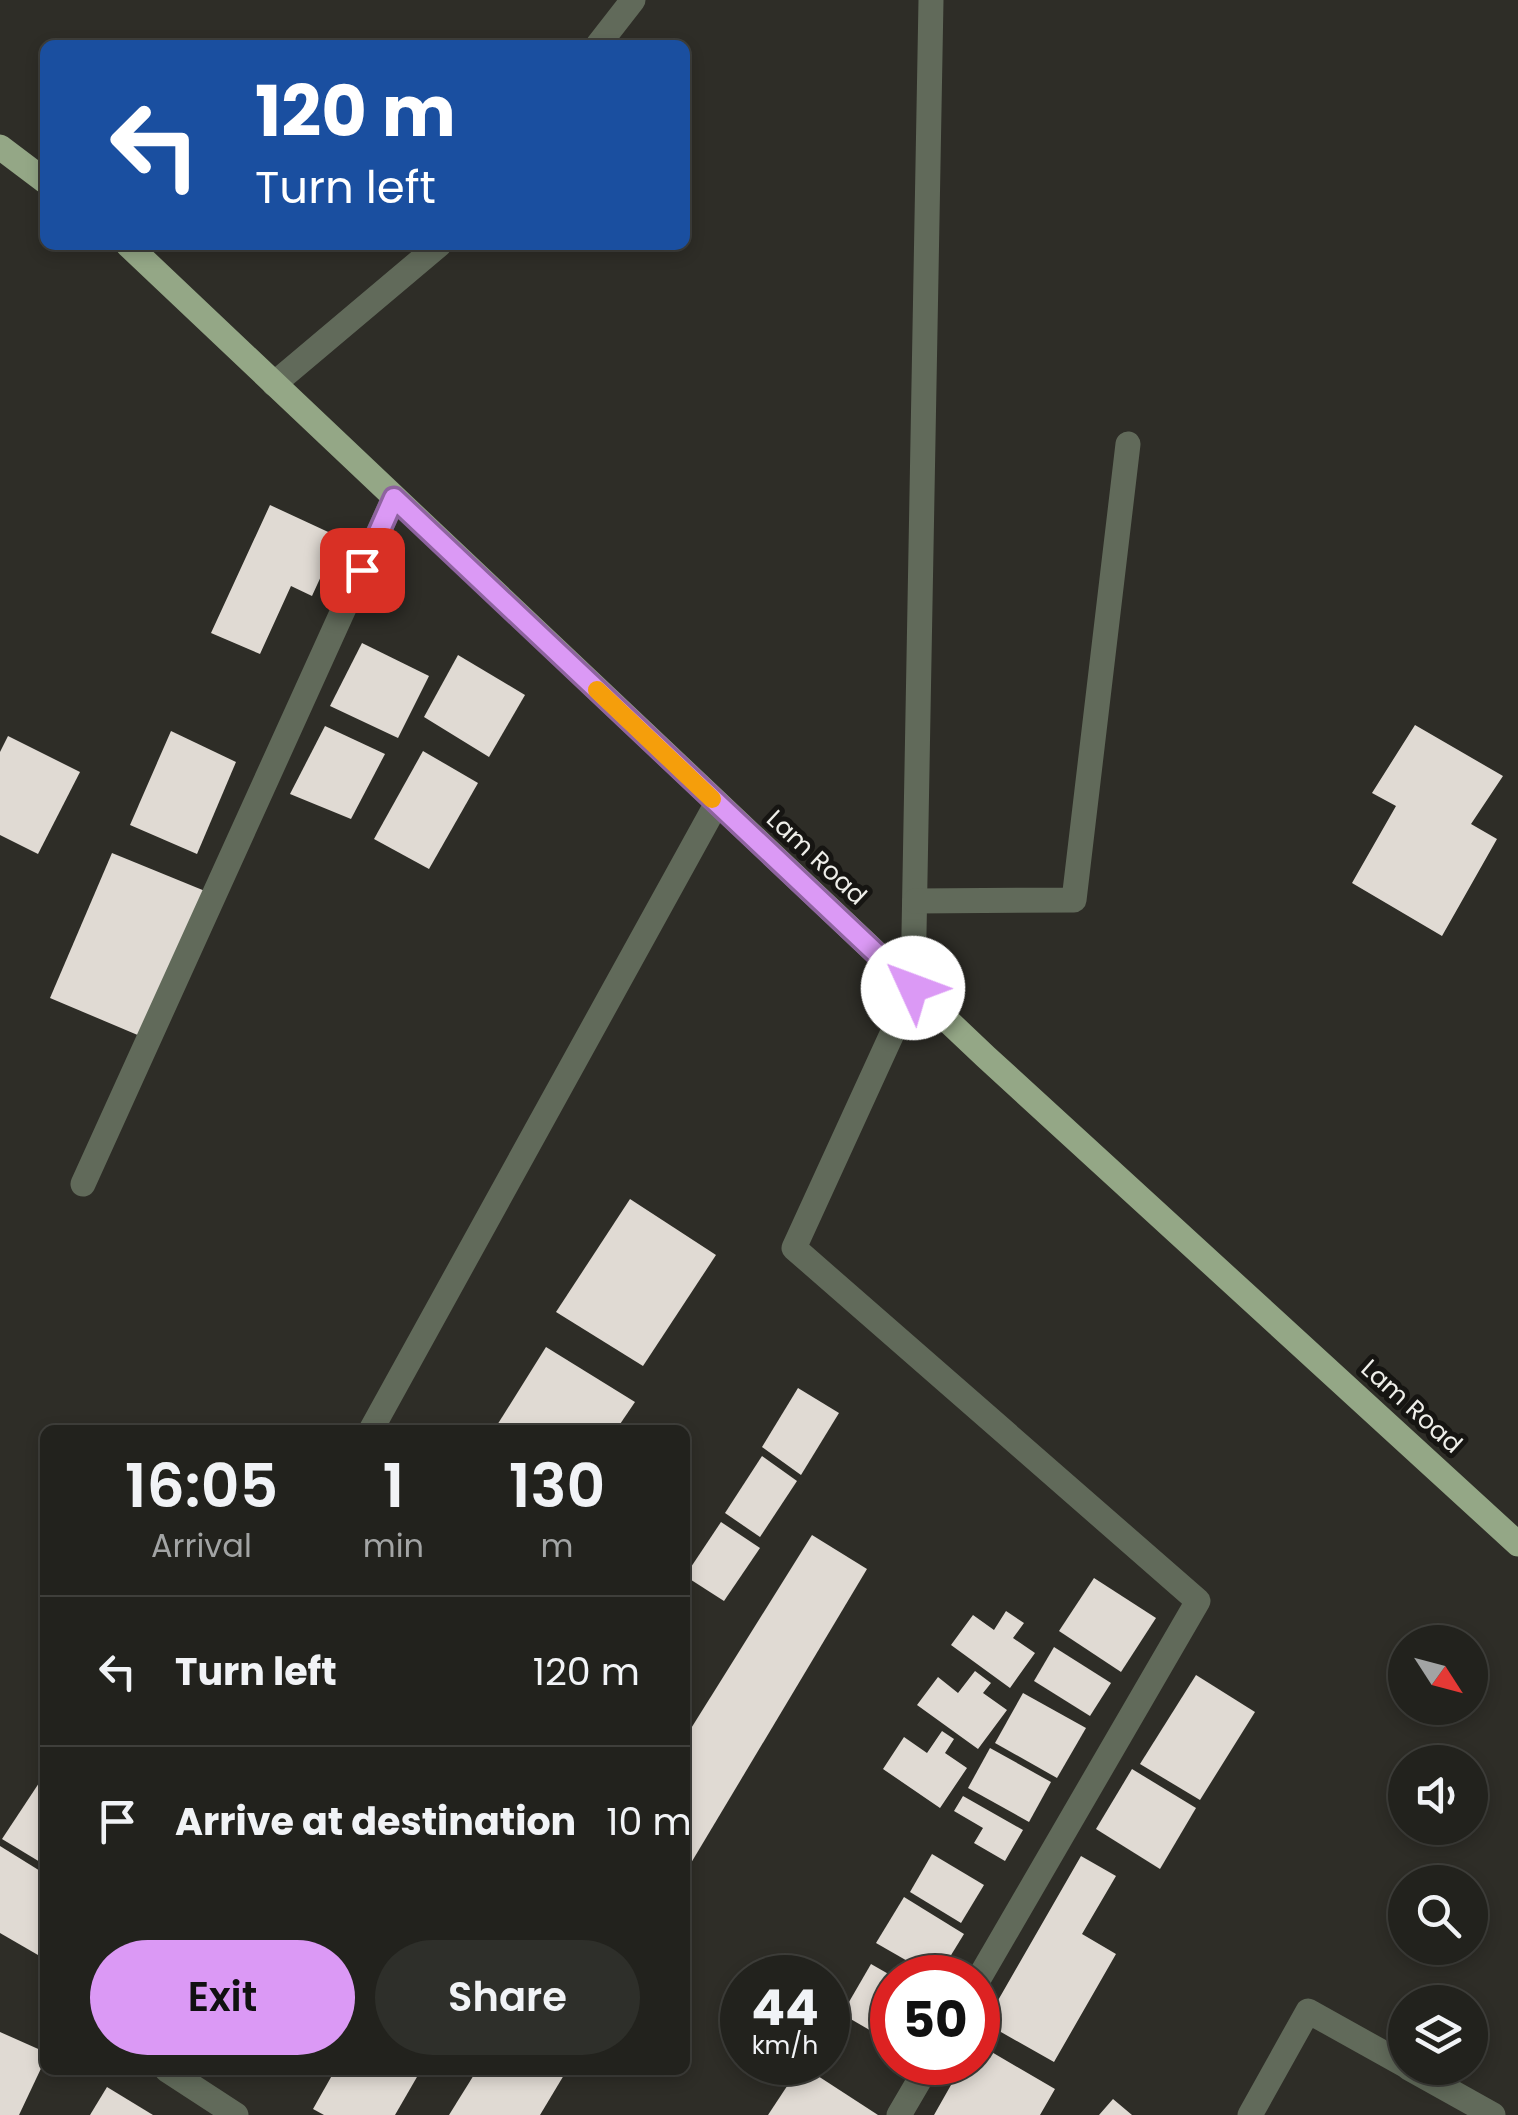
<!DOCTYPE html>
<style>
body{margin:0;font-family:Poppins,sans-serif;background:#2e2f2a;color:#f1f3f6;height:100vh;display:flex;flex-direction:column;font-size:38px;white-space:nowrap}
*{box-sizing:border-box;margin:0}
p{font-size:32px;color:#a2a4a4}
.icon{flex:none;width:55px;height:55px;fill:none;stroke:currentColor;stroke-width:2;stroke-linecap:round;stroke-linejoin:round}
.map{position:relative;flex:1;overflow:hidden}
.sheet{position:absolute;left:40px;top:1425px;width:650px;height:650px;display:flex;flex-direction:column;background:#22221d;border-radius:15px;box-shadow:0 5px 15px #0003,0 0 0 2px #3f3f3b}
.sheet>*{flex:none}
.top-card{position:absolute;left:40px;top:40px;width:650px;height:210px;border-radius:15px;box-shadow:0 5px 15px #0003,0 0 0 2px #3f3f3b;background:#1a4fa0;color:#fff;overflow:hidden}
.needle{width:65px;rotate:126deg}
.controls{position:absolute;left:1388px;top:1625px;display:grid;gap:20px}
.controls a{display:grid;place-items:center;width:100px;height:100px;border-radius:50%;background:#22221d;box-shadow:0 5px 15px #0003,0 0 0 2px #3f3f3b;font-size:50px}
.speed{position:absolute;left:720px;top:1955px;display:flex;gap:20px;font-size:50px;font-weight:700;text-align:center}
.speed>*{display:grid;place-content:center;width:130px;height:130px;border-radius:50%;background:#22221d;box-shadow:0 5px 15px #0003,0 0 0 2px #3f3f3b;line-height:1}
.speed small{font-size:25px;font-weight:400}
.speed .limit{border:15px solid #d22;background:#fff;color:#111}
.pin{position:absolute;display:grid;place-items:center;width:85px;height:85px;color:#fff;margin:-42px;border-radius:20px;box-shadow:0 5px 15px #0006}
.me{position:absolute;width:110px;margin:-55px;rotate:313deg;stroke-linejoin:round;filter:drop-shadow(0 0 8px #0008)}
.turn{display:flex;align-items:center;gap:35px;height:210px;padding:0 50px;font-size:45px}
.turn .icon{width:130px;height:130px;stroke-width:2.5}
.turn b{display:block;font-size:70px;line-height:85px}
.eta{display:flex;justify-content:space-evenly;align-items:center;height:170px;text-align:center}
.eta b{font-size:60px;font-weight:600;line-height:70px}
.primary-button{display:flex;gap:20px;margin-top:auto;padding:20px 50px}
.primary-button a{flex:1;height:115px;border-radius:60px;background:#db99f5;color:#111;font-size:40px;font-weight:600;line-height:115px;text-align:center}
.primary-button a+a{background:#2e2f2a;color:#f1f3f6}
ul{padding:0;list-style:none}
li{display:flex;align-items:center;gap:30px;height:150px;padding:0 50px;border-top:2px solid #3f3f3b}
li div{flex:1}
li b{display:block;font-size:38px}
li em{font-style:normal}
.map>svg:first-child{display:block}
.building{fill:#e0dad3}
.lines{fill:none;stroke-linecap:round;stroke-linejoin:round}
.minor{stroke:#616a5a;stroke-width:25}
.major{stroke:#94a786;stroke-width:25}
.route-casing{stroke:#8e639f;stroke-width:25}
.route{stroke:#db99f5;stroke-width:18}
.slow{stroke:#f59e0b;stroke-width:18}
.labels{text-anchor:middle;stroke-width:10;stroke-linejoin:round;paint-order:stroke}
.street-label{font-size:25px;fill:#eeeee9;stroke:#161512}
</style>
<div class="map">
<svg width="1518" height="2115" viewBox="0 0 1518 2115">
<rect width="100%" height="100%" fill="#2e2d27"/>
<g class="building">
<path d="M270 505 339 537 312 596 291 586 260 654 211 633Z"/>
<path d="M362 643 429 676 398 738 330 706Z"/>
<path d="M458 655 525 695 489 757 424 717Z"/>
<path d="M1415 725 1503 776 1471 824 1497 839 1442 936 1352 883 1396 806 1372 793Z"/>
<path d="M325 726 385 754 351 819 290 794Z"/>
<path d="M171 731 236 762 197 854 130 825Z"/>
<path d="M8 736 80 772 38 854 0 835V752Z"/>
<path d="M423 751 478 783 429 869 374 839Z"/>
<path d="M112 853 205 891 140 1036 50 998Z"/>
<path d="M630 1199 716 1255 643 1366 556 1312Z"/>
<path d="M546 1347 635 1402 616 1430H494Z"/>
<path d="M798 1388 839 1413 801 1475 762 1447Z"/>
<path d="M762 1456 797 1481 760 1537 725 1513Z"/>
<path d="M721 1522 760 1548 724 1601 685 1576Z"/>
<path d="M812 1535 867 1569 685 1873V1738Z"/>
<path d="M1094 1578 1156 1618 1121 1672 1059 1631Z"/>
<path d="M1006 1611 1024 1623 1013 1638 1035 1653 1010 1688 951 1645 973 1615 994 1630Z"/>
<path d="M1054 1647 1111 1683 1090 1716 1034 1681Z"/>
<path d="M975 1671 991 1683 983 1693 1007 1710 978 1749 917 1705 938 1677 958 1693Z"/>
<path d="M1196 1675 1255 1712 1200 1800 1140 1764Z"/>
<path d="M1023 1693 1086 1728 1057 1778 995 1743Z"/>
<path d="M942 1731 954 1739 945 1753 967 1768 940 1808 883 1769 904 1737 927 1753Z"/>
<path d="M990 1748 1051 1782 1029 1822 968 1788Z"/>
<path d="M1132 1769 1196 1808 1160 1869 1096 1829Z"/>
<path d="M41 1780 45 1783V1865L2 1839Z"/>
<path d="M963 1796 1023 1830 1005 1861 974 1843 983 1828 954 1811Z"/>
<path d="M0 1846 45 1874V1944L38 1955 0 1933Z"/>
<path d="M932 1854 984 1885 961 1923 910 1892Z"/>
<path d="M1081 1856 1116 1876 1082 1934 1116 1954 1054 2062 985 2023Z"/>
<path d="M904 1897 964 1934 937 1978 876 1943Z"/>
<path d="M871 1964 892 1976V2043L842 2014Z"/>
<path d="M0 2032 45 2052V2060L19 2115H0Z"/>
<path d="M978 2044 1055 2089 1040 2115H934L964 2062H978Z"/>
<path d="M801 2065 878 2115H768Z"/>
<path d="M335 2070H421L395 2115H324L313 2109Z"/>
<path d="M477 2070H567L540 2115H449Z"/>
<path d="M107 2087 153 2115H90Z"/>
<path d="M1113 2099 1132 2115H1099Z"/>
</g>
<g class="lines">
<g class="minor">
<path d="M931 0 913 988 794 1248 1198 1601 978 1980"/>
<path d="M598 45 633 0"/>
<path d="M274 384 439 245"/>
<path d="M915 901 1074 900 1128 444"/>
<path d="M83 1184 394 498"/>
<path d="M371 1430 717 803"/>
<path d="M1409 2068 1493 2115"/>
<path d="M167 2070 236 2115"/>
<path d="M899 2115 930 2062"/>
<path d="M1250 2115 1308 2011 1405 2065"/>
</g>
<g class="major">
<path d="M0 147 45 181"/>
<path d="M128 245 986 1057 1518 1544"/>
</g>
</g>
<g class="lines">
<defs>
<path id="route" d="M362 570 394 498 913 988"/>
</defs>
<use href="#route" class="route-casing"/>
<use href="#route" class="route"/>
<path class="slow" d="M597 690 712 799"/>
</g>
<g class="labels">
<g class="street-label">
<text transform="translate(817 857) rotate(43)" y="9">Lam Road</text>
<text transform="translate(1412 1406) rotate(42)" y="9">Lam Road</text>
</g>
</g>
</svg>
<div class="controls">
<a><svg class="needle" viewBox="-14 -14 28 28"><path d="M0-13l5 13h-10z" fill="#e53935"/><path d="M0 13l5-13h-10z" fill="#a2a4a4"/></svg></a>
<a><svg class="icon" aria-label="sound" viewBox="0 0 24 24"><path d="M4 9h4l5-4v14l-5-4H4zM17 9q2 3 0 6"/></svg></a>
<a><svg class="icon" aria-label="search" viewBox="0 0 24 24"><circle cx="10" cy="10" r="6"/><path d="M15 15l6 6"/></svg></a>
<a><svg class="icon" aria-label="layers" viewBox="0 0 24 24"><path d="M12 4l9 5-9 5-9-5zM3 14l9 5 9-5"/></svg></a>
</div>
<div class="speed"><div>44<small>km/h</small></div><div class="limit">50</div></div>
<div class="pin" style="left:362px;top:570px;background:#d93025"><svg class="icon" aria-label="arrive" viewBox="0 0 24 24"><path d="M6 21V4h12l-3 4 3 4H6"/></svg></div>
<svg class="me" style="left:913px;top:988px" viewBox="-20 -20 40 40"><circle r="19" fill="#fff"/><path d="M0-13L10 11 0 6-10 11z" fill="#db99f5"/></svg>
<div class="top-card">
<div class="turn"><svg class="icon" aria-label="left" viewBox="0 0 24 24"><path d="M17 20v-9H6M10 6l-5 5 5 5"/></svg><div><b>120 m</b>Turn left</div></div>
</div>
<section class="sheet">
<div class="eta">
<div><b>16:05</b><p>Arrival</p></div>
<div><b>1</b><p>min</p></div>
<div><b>130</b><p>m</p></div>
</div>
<ul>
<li><svg class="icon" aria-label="left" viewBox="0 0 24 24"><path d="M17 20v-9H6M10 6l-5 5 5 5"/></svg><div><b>Turn left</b></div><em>120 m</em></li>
<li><svg class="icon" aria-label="arrive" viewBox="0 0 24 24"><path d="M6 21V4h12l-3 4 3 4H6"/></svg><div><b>Arrive at destination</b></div><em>10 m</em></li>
</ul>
<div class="primary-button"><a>Exit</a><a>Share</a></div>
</section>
</div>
